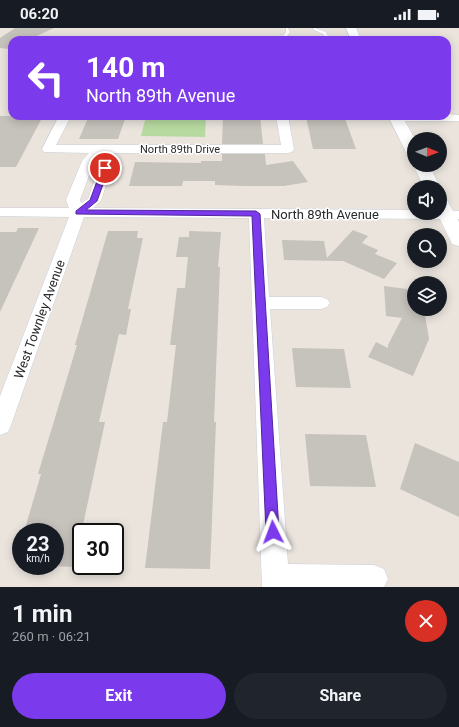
<!DOCTYPE html>
<meta charset="utf-8">
<style>
body{margin:0;font-family:Roboto,sans-serif;background:#20242c;color:#f1f3f6;height:100vh;display:flex;flex-direction:column;font-size:15px;white-space:nowrap}
*{box-sizing:border-box;margin:0}
p{font-size:13px;color:#9ea1a6}
.icon{flex:none;width:22px;height:22px;fill:none;stroke:currentColor;stroke-width:2;stroke-linecap:round;stroke-linejoin:round}
.map{position:relative;height:559px;overflow:hidden}
.details{display:flex;flex-direction:column;background:#171b24;flex:1}
.details>*{flex:none}
.top-card{position:absolute;left:8px;top:8px;width:443px;height:84px;border-radius:12px;box-shadow:0 2px 10px #0003;background:#7c3aed;color:#fff;overflow:hidden}
.needle{width:26px;rotate:91deg}
.tools{position:absolute;left:407px;top:104px;display:grid;gap:8px}
.tools a{display:grid;place-items:center;width:40px;height:40px;border-radius:50%;background:#171b24;box-shadow:0 2px 10px #0003;font-size:20px}
.speed{position:absolute;left:12px;top:495px;display:flex;gap:8px;font-size:20px;font-weight:700;text-align:center}
.speed>*{display:grid;place-content:center;width:52px;height:52px;border-radius:50%;background:#171b24;box-shadow:0 2px 10px #0003;line-height:1}
.speed small{font-size:10px;font-weight:400}
.speed .limit{border:2px solid #111;border-radius:6px;background:#fff;color:#111}
.pin{position:absolute;display:grid;place-items:center;width:34px;height:34px;color:#fff;margin:-17px;border:2px solid #fff;border-radius:50%;box-shadow:0 1px 4px #0007}
.me{position:absolute;width:44px;margin:-22px;rotate:357deg;stroke-linejoin:round;filter:drop-shadow(0 0 3px #0008)}
.turn{display:flex;align-items:center;gap:14px;height:84px;padding:0 12px;font-size:18px}
.turn .icon{width:52px;height:52px;stroke-width:2.5}
.turn b{display:block;font-size:28px;line-height:34px}
.round{display:grid;place-items:center;flex:none;width:42px;height:42px;border-radius:21px;background:#20242c}
.overview{display:flex;align-items:center;justify-content:space-between;height:68px;padding:0 12px}
h1{font-size:24px;font-weight:700;line-height:30px}
.action{display:flex;gap:8px;margin-top:auto;padding:8px 12px}
.action a{flex:1;height:46px;border-radius:24px;background:#7c3aed;color:#fff;font-size:16px;font-weight:700;line-height:46px;text-align:center}
.action a+a{background:#20242c;color:#f1f3f6}
.status{display:flex;justify-content:space-between;align-items:center;height:28px;padding:0 20px;background:#171b24;direction:ltr}
.status svg{height:11px;fill:currentColor}
.map>svg:first-child{display:block}
.green{fill:#b7daa0}
.building{fill:#c6c2bc}
.lines{fill:none;stroke-linecap:round;stroke-linejoin:round}
.service-casing{stroke:#cccfda;stroke-width:1}
.minor-casing{stroke:#cccfda;stroke-width:1}
.secondary-casing{stroke:#cccfda;stroke-width:1}
.service{fill:#fff;fill-rule:evenodd}
.minor{fill:#fff;fill-rule:evenodd}
.secondary{fill:#fff;fill-rule:evenodd}
.route{fill:#7c3aed;stroke:#51269a}
.labels{text-anchor:middle;stroke-width:3;stroke-linejoin:round;paint-order:stroke}
.far-street-label{font-size:11px;fill:#2a2a2a;stroke:#fff}
.street-label{font-size:13px;fill:#2a2a2a;stroke:#fff}
</style>
<div class="status"><b>06:20</b><svg viewBox="0 0 49 12"><path d="M0 12V9h3v3zM5 12V6h3v6zM10 12V3h3v9zM15 12V0h3v12zM26 1h20v11H26zM47 4h2v5h-2z"/></svg></div>
<div class="map">
<svg width="459" height="559" viewBox="0 0 459 559">
<rect width="100%" height="100%" fill="#eae4dd"/>
<path class="green" d="M146 88H206L205 109 141 108Z"/>
<g class="building">
<path d="M15 0H54L28 12H12V20L9 21 0 20V10Z"/>
<path d="M0 88H43L16 139H0Z"/>
<path d="M89 88H126L118 111H79Z"/>
<path d="M223 88H260L263 116H222Z"/>
<path d="M344 88 356 121H313L306 89Z"/>
<path d="M222 126H265L266 137 293 133 308 154 284 158H244L215 157V153H183L182 158H129L135 134 201 135V133H222Z"/>
<path d="M18 200H39L0 284V204H16Z"/>
<path d="M353 202 368 208 362 215 378 222 375 226 397 235 384 251 343 233 284 232 282 212 324 213 327 230Z"/>
<path d="M108 203H138L137 210H143L128 281H131L126 307 119 306 99 394H105L74 539 55 538V504H24L41 446H38L77 317H75Z"/>
<path d="M189 203 221 204 218 239H220L214 394H216L210 541 145 540 163 394H167L176 317H170L177 260H185L188 229H176L179 209H189Z"/>
<path d="M384 258 414 262V281H424L429 311 413 348 368 329 376 314 388 320V317L402 290 386 288Z"/>
<path d="M292 320 344 321 351 360 296 359Z"/>
<path d="M305 406 366 407 376 459 310 458Z"/>
<path d="M415 415 459 434V489L400 461Z"/>
</g>
<g class="lines">
<defs>
<path id="service" d="M286 0H288L290 4 287 8 289 10 320 11 325 9 323 6 312 1 315 0 326 4 329 10 325 12H287L283 8 286 4Z"/>
<g id="minor">
<path d="M447 86 459 87V93H393L391 91 395 88H447Z"/>
<path d="M59 88H71L56 117H281L276 88H288L294 121 292 124 288 125H110L114 131 101 173 93 180 414 182V185H440V182L459 183V191L264 190 269 269H321L327 271 330 275 327 279 321 281H270L288 536 374 537 384 541 388 551 384 559H262L249 190 84 189 11 397 8 404 0 407V368L69 189 0 188V180H69L66 172 82 133 89 125 44 124 42 121ZM100 129 102 131 88 171 81 175 80 172 94 134Z"/>
</g>
<g id="secondary">
<path d="M346 0H356L361 12H351Z"/>
<path d="M388 88H402L415 111 414 129 409 127 406 124Z"/>
<path d="M414 136V137H429L440 159V160L424 159 413 137Z"/>
<path d="M440 169 446 170 459 194V218L452 216 437 185H440Z"/>
</g>
</defs>
<use href="#service" class="service-casing"/>
<use href="#minor" class="minor-casing"/>
<use href="#secondary" class="secondary-casing"/>
<use href="#service" class="service"/>
<use href="#minor" class="minor"/>
<use href="#secondary" class="secondary"/>
</g>
<path class="route" d="M105 138 109 140 97 173 86 182 256 183 260 186 279 504 277 509 273 511 268 509 266 504 252 188 76 186V183L90 172 102 140Z"/>
<g class="labels">
<g class="far-street-label">
<text x="180" y="125">North 89th Drive</text>
</g>
<g class="street-label">
<text x="325" y="191">North 89th Avenue</text>
<text transform="translate(39 291) rotate(-70)" y="5">West Townley Avenue</text>
</g>
</g>
</svg>
<div class="tools">
<a><svg class="needle" viewBox="-14 -14 28 28"><path d="M0-13l5 13h-10z" fill="#e53935"/><path d="M0 13l5-13h-10z" fill="#9ea1a6"/></svg></a>
<a><svg class="icon" aria-label="sound" viewBox="0 0 24 24"><path d="M4 9h4l5-4v14l-5-4H4zM17 9q2 3 0 6"/></svg></a>
<a><svg class="icon" aria-label="search" viewBox="0 0 24 24"><circle cx="10" cy="10" r="6"/><path d="M15 15l6 6"/></svg></a>
<a><svg class="icon" aria-label="layers" viewBox="0 0 24 24"><path d="M12 4l9 5-9 5-9-5zM3 14l9 5 9-5"/></svg></a>
</div>
<div class="speed"><div>23<small>km/h</small></div><div class="limit">30</div></div>
<div class="pin" style="left:105px;top:140px;background:#d93025"><svg class="icon" aria-label="arrive" viewBox="0 0 24 24"><path d="M6 21V4h12l-3 4 3 4H6"/></svg></div>
<svg class="me" style="left:273px;top:504px" viewBox="-20 -20 40 40"><path d="M0-17L14 15 0 8-14 15z" fill="#7c3aed" stroke="#fff" stroke-width="4"/></svg>
<div class="top-card">
<div class="turn"><svg class="icon" aria-label="left" viewBox="0 0 24 24"><path d="M17 20v-9H6M10 6l-5 5 5 5"/></svg><div><b>140 m</b>North 89th Avenue</div></div>
</div>
</div>
<section class="details">
<div class="overview"><div><h1>1 min</h1><p>260 m · 06:21</p></div><a class="round" style="background:#d93025;color:#fff"><svg class="icon" aria-label="close" viewBox="0 0 24 24"><path d="M6 6l12 12M18 6L6 18"/></svg></a></div>
<div class="action"><a>Exit</a><a>Share</a></div>
</section>
